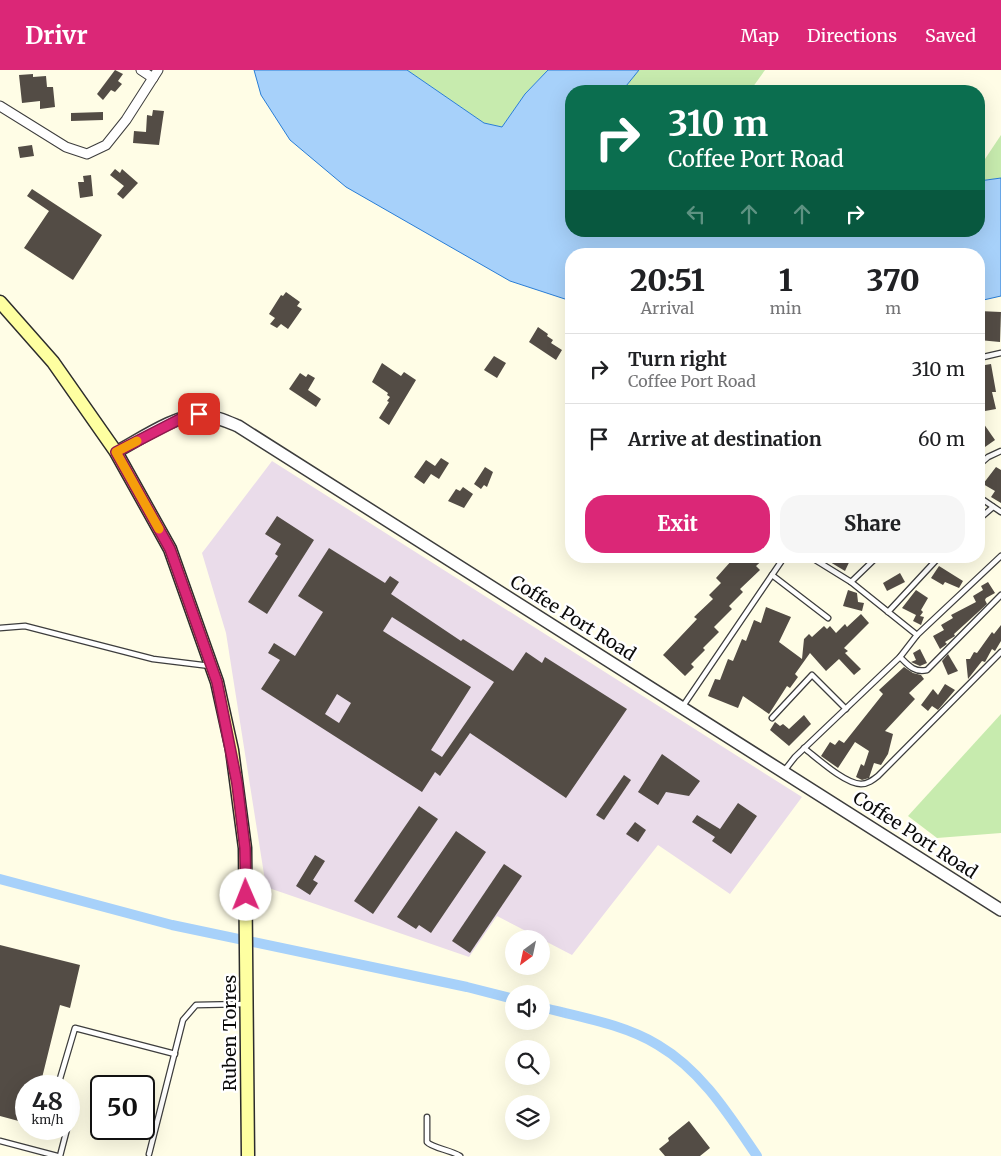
<!DOCTYPE html>
<style>
body{margin:0;font-family:Merriweather,serif;background:#f6f6f6;color:#202124;height:100vh;display:flex;flex-direction:column;font-size:19px;white-space:nowrap}
*{box-sizing:border-box;margin:0}
p{font-size:16px;color:#757577}
.icon{flex:none;width:28px;height:28px;fill:none;stroke:currentColor;stroke-width:2;stroke-linecap:round;stroke-linejoin:round}
.map{position:relative;flex:1;overflow:hidden}
.drawer{position:absolute;left:565px;top:178px;width:420px;height:315px;display:flex;flex-direction:column;background:#fff;border-radius:20px;box-shadow:0 5px 20px #0002}
.drawer>*{flex:none}
.guide{position:absolute;left:565px;top:15px;width:420px;height:152px;border-radius:20px;box-shadow:0 5px 20px #0002;background:#0b6e4f;color:#fff;overflow:hidden}
.needle{width:32px;rotate:213deg}
.tools{position:absolute;left:505px;top:860px;display:grid;gap:10px}
.tools a{display:grid;place-items:center;width:45px;height:45px;border-radius:50%;background:#fff;box-shadow:0 5px 20px #0002;font-size:25px}
.speed{position:absolute;left:15px;top:1005px;display:flex;gap:10px;font-size:25px;font-weight:700;text-align:center}
.speed>*{display:grid;place-content:center;width:65px;height:65px;border-radius:50%;background:#fff;box-shadow:0 5px 20px #0002;line-height:1}
.speed small{font-size:12px;font-weight:400}
.speed .limit{border:2px solid #111;border-radius:8px;background:#fff;color:#111}
.pin{position:absolute;display:grid;place-items:center;width:42px;height:42px;color:#fff;margin:-21px;border-radius:10px;box-shadow:0 2px 8px #0006}
.me{position:absolute;width:55px;margin:-28px;rotate:359deg;stroke-linejoin:round;filter:drop-shadow(0 0 4px #0008)}
.turn{display:flex;align-items:center;gap:18px;height:105px;padding:0 20px;font-size:22px}
.turn .icon{width:65px;height:65px;stroke-width:2.5}
.turn b{display:block;font-size:35px;line-height:42px}
.lanes{display:flex;align-items:center;height:48px;padding:0 20px;background:#0003;justify-content:center;gap:25px;direction:ltr}
.lanes .off{opacity:.35}
.eta{display:flex;justify-content:space-evenly;align-items:center;height:85px;text-align:center}
.eta b{font-size:30px;font-weight:800;line-height:35px}
.primary-button{display:flex;gap:10px;margin-top:auto;padding:10px 20px}
.primary-button a{flex:1;height:58px;border-radius:20px;background:#db2777;color:#fff;font-size:20px;font-weight:800;line-height:58px;text-align:center}
.primary-button a+a{background:#f6f6f6;color:#202124}
ul{padding:0;list-style:none}
li{display:flex;align-items:center;gap:15px;height:70px;padding:0 20px;border-top:1px solid #e0e0e0}
li div{flex:1}
li b{display:block;font-size:19px}
li em{font-style:normal}
header{display:flex;align-items:center;gap:30px;box-sizing:border-box;height:70px;padding:0 25px;background:#db2777;color:#fff}
header strong{font-size:24px}
nav{display:flex;gap:28px;margin-inline-start:auto;font-size:18px}
.map>svg:first-child{display:block}
.industrial{fill:#eadcea}
.green{fill:#c7ebae}
.water{fill:#a7d1fa;stroke:#297dd6}
.lines{fill:none;stroke-linecap:round;stroke-linejoin:round}
.canal{stroke:#a7d1fa;stroke-width:10}
.building{fill:#534c45;fill-rule:evenodd}
.service-casing{stroke:#3d3d3d;stroke-width:7}
.minor-casing{stroke:#3d3d3d;stroke-width:11}
.tertiary-casing{stroke:#3d3d3d;stroke-width:14}
.secondary-casing{stroke:#2c2c2c;stroke-width:15}
.service{stroke:#fff;stroke-width:4.5}
.minor{stroke:#fff;stroke-width:9}
.tertiary{stroke:#fff;stroke-width:11}
.secondary{stroke:#feffa1;stroke-width:12}
.route-casing{stroke:#8e194d;stroke-width:12}
.route{stroke:#db2777;stroke-width:9}
.slow{stroke:#f59e0b;stroke-width:9}
.labels{text-anchor:middle;stroke-width:5;stroke-linejoin:round;paint-order:stroke}
.street-label{font-size:18px;fill:#0a0a0a;stroke:#fff}
</style>
<header>
<strong>Drivr</strong>
<nav><a>Map</a><a>Directions</a><a>Saved</a></nav>
</header>
<div class="map">
<svg width="1001" height="1086" viewBox="0 0 1001 1086">
<rect width="100%" height="100%" fill="#fffde6"/>
<path class="industrial" d="M272 391 802 727 730 824 658 775 572 885 497 846 469 887 266 817 226 563 202 483Z"/>
<g class="green">
<path d="M407 0H548L525 24 502 57 484 53Z"/>
<path d="M639 0H765L750 21H622Z"/>
<path d="M1001 65V108L979 111V98Z"/>
<path d="M1001 644V763L937 768 908 746Z"/>
</g>
<path class="water" d="M254 0H407L484 53 502 57 525 24 548 0H639L622 21H571V161H979V111L1001 108V226L979 231V184H571V231L510 211 346 117 290 70 261 25Z"/>
<g class="lines">
<g class="canal">
<path d="M0 809 172 855 467 917 514 929"/>
<path d="M541 937C579 947 624 954 658 975 702 1001 729 1045 757 1086"/>
</g>
</g>
<g class="building">
<path d="M115 0 123 4 118 11 122 14 115 22 111 20 103 30 97 24Z"/>
<path d="M33 4V7L46 6 47 17H53L55 37 40 39V31L22 33 19 5Z"/>
<path d="M153 40 164 41 159 75 133 73 134 61 146 62 147 45 152 46Z"/>
<path d="M103 42V50L71 51V43Z"/>
<path d="M32 75 34 86 20 88 18 77Z"/>
<path d="M115 99 120 103 122 99 138 113 123 129 117 124 124 116 110 105Z"/>
<path d="M91 105 93 126 80 128 78 112H84L83 106Z"/>
<path d="M32 119 102 165 73 210 24 178 49 141 27 126Z"/>
<path d="M286 222 300 232 297 236 302 239 288 259 281 254 277 258 270 254 275 248 269 244 281 225 283 226Z"/>
<path d="M979 241 1001 242 1000 272 979 270Z"/>
<path d="M538 257 548 264 547 266 553 270 551 273 562 280 556 290 529 272Z"/>
<path d="M494 286 506 293 497 308 484 300Z"/>
<path d="M382 293 401 306 404 302 416 310 389 355 379 348 389 332 387 331 390 327 387 325 388 323 372 312Z"/>
<path d="M991 294 996 322H992L996 339 985 341 979 296Z"/>
<path d="M300 303 306 307 308 304 315 308 308 320 321 329 316 337 289 319Z"/>
<path d="M979 347 995 370 985 377 979 368Z"/>
<path d="M441 388 449 393 439 409 431 404 424 414 414 407 426 390 435 396Z"/>
<path d="M485 397 493 402 487 417 484 415 481 419 474 414Z"/>
<path d="M996 397 1001 400V433L991 427 995 421 983 414Z"/>
<path d="M463 417 473 424 464 438 448 431 456 419 460 421Z"/>
<path d="M277 446 314 470 267 544 248 532 278 486 275 484 281 474 265 464Z"/>
<path d="M329 478 385 513 390 506 399 512 391 524 461 571 463 569 513 601 526 582 542 593 545 587 627 639 566 728 470 663 440 706 435 702 422 722 261 619 280 590 268 583 274 573 295 586 323 542 298 526ZM392 547 494 612 442 687 431 680 471 617 383 561ZM337 624 351 633 339 653 325 644Z"/>
<path d="M727 486H767L756 496 760 500 740 519 743 522 729 536 732 539 714 557 719 562 703 578 705 580 691 594 694 597 685 606 663 585 697 549 694 547 713 529 709 525 721 513 716 508 732 490Z"/>
<path d="M820 486H852L845 501Z"/>
<path d="M939 496 963 511 959 518 945 512 943 515 931 508Z"/>
<path d="M900 503 905 512 887 521 883 513Z"/>
<path d="M988 512 995 523 986 528 985 530 987 534 954 564 955 566 945 572 947 574 940 579 933 566 944 560 941 555 953 548 951 545 976 532 973 526 983 520 981 516Z"/>
<path d="M848 520 857 523 858 532 864 533 862 541 843 536Z"/>
<path d="M916 520 928 528 921 540 923 542 920 546 924 547 921 555 913 551 916 545 902 538Z"/>
<path d="M766 537 791 547 779 572 802 589 804 569 809 564 812 567 824 556 827 559 830 556 836 563 845 554 847 557 861 544 869 553 844 578 848 581 845 583 861 599 854 605 839 589 826 601 810 583 795 604 798 607 790 618 787 616 769 644 743 626 738 638 708 626 715 609 720 610 728 589 733 591 742 569 746 571 754 550 761 553Z"/>
<path d="M1001 555V571L995 581 992 579 985 592 982 591 968 609 966 589H970L974 582 977 583 992 562 994 564Z"/>
<path d="M920 579 927 593 920 596 911 592 916 590 913 583Z"/>
<path d="M948 584 958 601 948 605 942 591Z"/>
<path d="M904 597 913 603 921 605 924 609 909 623 915 629 885 661 893 664 888 684 881 695 874 693 869 708 862 710 856 707 861 694 864 696 869 681 855 672 838 698 821 686 830 672 835 675 839 670 844 673 883 624 879 620Z"/>
<path d="M945 614 955 620 938 640 932 636 928 641 921 635 933 619 938 625Z"/>
<path d="M804 645 811 654 789 676 770 660 775 652 780 656 783 654 789 659Z"/>
<path d="M662 684 700 711 689 726 666 722 658 735 638 722Z"/>
<path d="M624 705 631 710 604 750 596 745Z"/>
<path d="M738 733 757 746 731 784 712 771 715 767 692 752 697 745 720 759Z"/>
<path d="M419 736 438 749 373 844 354 831Z"/>
<path d="M635 752 646 760 638 772 626 764Z"/>
<path d="M456 761 486 782 431 863 419 855 416 859 397 847Z"/>
<path d="M315 785 325 791 313 810 318 813 310 825 296 816Z"/>
<path d="M504 794 522 806 470 883 452 871Z"/>
<path d="M0 875 80 895 70 938 60 935 40 1016H26V1053L0 1046Z"/>
<path d="M689 1051 710 1078 700 1086H665L659 1079 669 1071 668 1068Z"/>
</g>
<g class="lines">
<defs>
<g id="service">
<path d="M979 288 1001 283"/>
<path d="M979 395 988 387 1001 381"/>
<path d="M979 427 1001 442"/>
<path d="M979 449 993 437"/>
<path d="M809 486 851 512"/>
<path d="M878 486 851 512 917 565"/>
<path d="M772 505 785 486"/>
<path d="M888 542 940 486"/>
<path d="M0 558 25 556 153 589 210 596"/>
<path d="M900 587C908 595 914 603 927 600L1001 525"/>
<path d="M683 636 772 505 828 548"/>
<path d="M772 648 812 605 846 639"/>
<path d="M804 678C817 688 845 714 861 714 868 714 873 710 878 706L1001 582"/>
<path d="M784 701 795 687 900 587 917 565 1001 486"/>
<path d="M62 1016 59 1012 75 958 175 984"/>
<path d="M69 1026 74 1037 69 1054"/>
<path d="M427 1047V1072C432 1078 451 1080 460 1086"/>
<path d="M0 1071 57 1086"/>
<path d="M149 1084 183 950 196 935 246 934"/>
<path d="M60 1086 67 1059"/>
</g>
<g id="minor">
<path d="M141 0 153 8"/>
<path d="M0 36 66 77 87 84 106 75 126 50 158 0"/>
</g>
<path id="tertiary" d="M116 382C137 371 178 343 201 345 215 346 226 351 238 356L1001 840"/>
<path id="secondary" d="M0 232 53 292 116 382 170 479 217 612 232 680 245 778 248 1086"/>
</defs>
<use href="#service" class="service-casing"/>
<use href="#minor" class="minor-casing"/>
<use href="#tertiary" class="tertiary-casing"/>
<use href="#secondary" class="secondary-casing"/>
<use href="#service" class="service"/>
<use href="#minor" class="minor"/>
<use href="#tertiary" class="tertiary"/>
<use href="#secondary" class="secondary"/>
</g>
<g class="lines">
<defs>
<path id="route" d="M199 344 180 349 116 382 170 479 217 612 237 713 245 778 246 825"/>
</defs>
<use href="#route" class="route-casing"/>
<use href="#route" class="route"/>
<path class="slow" d="M137 371 116 382 159 459"/>
</g>
<g class="labels">
<g class="street-label">
<text transform="translate(573 548) rotate(32)" y="6">Coffee Port Road</text>
<text transform="translate(915 765) rotate(33)" y="6">Coffee Port Road</text>
<text transform="translate(230 963) rotate(-90)" y="6">Ruben Torres</text>
</g>
</g>
</svg>
<div class="tools">
<a><svg class="needle" viewBox="-14 -14 28 28"><path d="M0-13l5 13h-10z" fill="#e53935"/><path d="M0 13l5-13h-10z" fill="#757577"/></svg></a>
<a><svg class="icon" aria-label="sound" viewBox="0 0 24 24"><path d="M4 9h4l5-4v14l-5-4H4zM17 9q2 3 0 6"/></svg></a>
<a><svg class="icon" aria-label="search" viewBox="0 0 24 24"><circle cx="10" cy="10" r="6"/><path d="M15 15l6 6"/></svg></a>
<a><svg class="icon" aria-label="layers" viewBox="0 0 24 24"><path d="M12 4l9 5-9 5-9-5zM3 14l9 5 9-5"/></svg></a>
</div>
<div class="speed"><div>48<small>km/h</small></div><div class="limit">50</div></div>
<div class="pin" style="left:199px;top:344px;background:#d93025"><svg class="icon" aria-label="arrive" viewBox="0 0 24 24"><path d="M6 21V4h12l-3 4 3 4H6"/></svg></div>
<svg class="me" style="left:246px;top:825px" viewBox="-20 -20 40 40"><circle r="19" fill="#fff"/><path d="M0-13L10 11 0 6-10 11z" fill="#db2777"/></svg>
<div class="guide">
<div class="turn"><svg class="icon" aria-label="right" viewBox="0 0 24 24"><path d="M7 20v-9h11M14 6l5 5-5 5"/></svg><div><b>310 m</b>Coffee Port Road</div></div>
<div class="lanes"><svg class="icon off" aria-label="left" viewBox="0 0 24 24"><path d="M17 20v-9H6M10 6l-5 5 5 5"/></svg><svg class="icon off" aria-label="ahead" viewBox="0 0 24 24"><path d="M12 20V5M6 11l6-6 6 6"/></svg><svg class="icon off" aria-label="ahead" viewBox="0 0 24 24"><path d="M12 20V5M6 11l6-6 6 6"/></svg><svg class="icon" aria-label="right" viewBox="0 0 24 24"><path d="M7 20v-9h11M14 6l5 5-5 5"/></svg></div>
</div>
<section class="drawer">
<div class="eta">
<div><b>20:51</b><p>Arrival</p></div>
<div><b>1</b><p>min</p></div>
<div><b>370</b><p>m</p></div>
</div>
<ul>
<li><svg class="icon" aria-label="right" viewBox="0 0 24 24"><path d="M7 20v-9h11M14 6l5 5-5 5"/></svg><div><b>Turn right</b><p>Coffee Port Road</p></div><em>310 m</em></li>
<li><svg class="icon" aria-label="arrive" viewBox="0 0 24 24"><path d="M6 21V4h12l-3 4 3 4H6"/></svg><div><b>Arrive at destination</b></div><em>60 m</em></li>
</ul>
<div class="primary-button"><a>Exit</a><a>Share</a></div>
</section>
</div>
